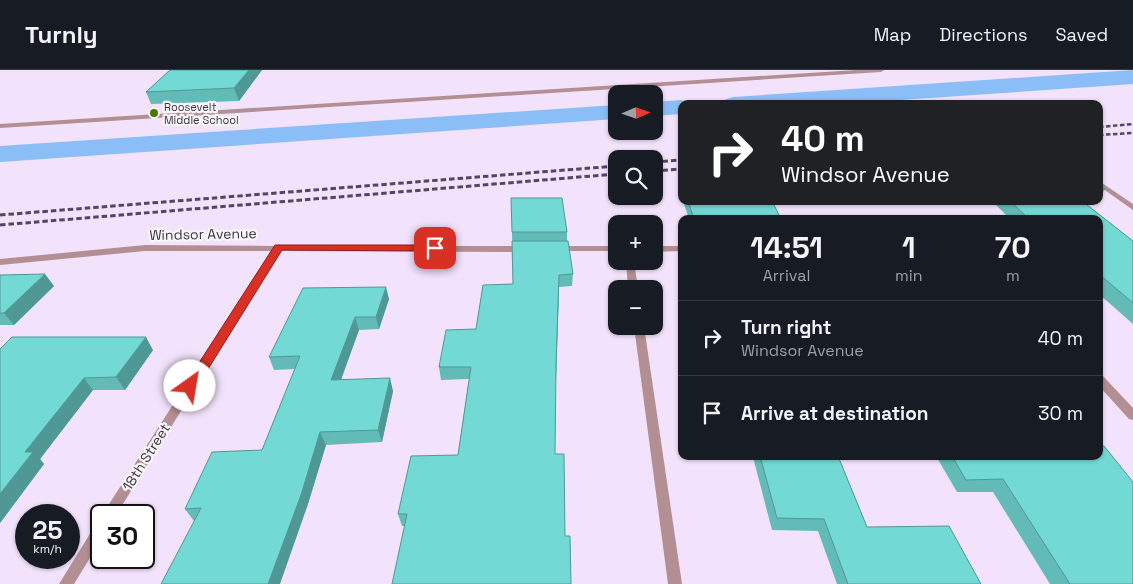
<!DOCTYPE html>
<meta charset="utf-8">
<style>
body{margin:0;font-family:"Space Grotesk",sans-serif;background:#20242c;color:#f1f3f6;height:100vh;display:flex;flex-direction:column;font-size:19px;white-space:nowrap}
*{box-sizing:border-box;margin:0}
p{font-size:16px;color:#9ea1a6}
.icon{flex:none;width:28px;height:28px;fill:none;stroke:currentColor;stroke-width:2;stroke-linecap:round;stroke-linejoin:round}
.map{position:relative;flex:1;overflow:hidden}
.details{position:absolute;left:678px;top:145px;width:425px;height:245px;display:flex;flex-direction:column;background:#171b24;border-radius:10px;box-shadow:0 1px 4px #0004}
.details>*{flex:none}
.top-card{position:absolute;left:678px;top:30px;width:425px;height:105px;border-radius:10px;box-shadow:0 1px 4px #0004;background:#202124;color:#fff;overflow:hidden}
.needle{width:32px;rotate:88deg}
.controls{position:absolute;left:608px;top:15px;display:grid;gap:10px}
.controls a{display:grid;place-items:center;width:55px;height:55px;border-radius:10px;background:#171b24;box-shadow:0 1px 4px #0004;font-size:25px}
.speed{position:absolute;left:15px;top:434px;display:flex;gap:10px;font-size:25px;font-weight:700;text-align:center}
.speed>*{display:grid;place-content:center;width:65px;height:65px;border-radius:50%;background:#171b24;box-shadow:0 1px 4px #0004;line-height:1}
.speed small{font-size:12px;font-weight:400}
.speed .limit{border:2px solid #111;border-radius:8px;background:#fff;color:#111}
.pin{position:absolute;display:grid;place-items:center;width:42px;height:42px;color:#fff;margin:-21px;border-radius:10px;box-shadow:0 2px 8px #0006}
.me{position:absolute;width:55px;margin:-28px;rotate:32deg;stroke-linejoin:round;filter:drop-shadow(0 0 4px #0008)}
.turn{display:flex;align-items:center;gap:18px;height:105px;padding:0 20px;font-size:22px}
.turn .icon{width:65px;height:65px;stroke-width:2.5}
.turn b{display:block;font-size:35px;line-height:42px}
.eta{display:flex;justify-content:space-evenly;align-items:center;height:85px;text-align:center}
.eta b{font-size:30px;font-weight:700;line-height:35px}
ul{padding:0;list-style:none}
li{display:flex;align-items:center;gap:15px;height:75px;padding:0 20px;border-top:1px solid #363941}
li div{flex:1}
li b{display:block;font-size:19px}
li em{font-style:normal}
header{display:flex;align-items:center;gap:30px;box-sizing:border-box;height:70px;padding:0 25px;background:#171b24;border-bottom:1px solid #363941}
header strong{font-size:24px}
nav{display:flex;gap:28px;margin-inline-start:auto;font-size:18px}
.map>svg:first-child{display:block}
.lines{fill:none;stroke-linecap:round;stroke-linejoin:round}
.canal{fill:#8bbef7;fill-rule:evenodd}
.service{fill:#b38e92;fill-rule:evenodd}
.minor{fill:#b38e92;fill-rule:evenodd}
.rail-far1{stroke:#55455e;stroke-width:2.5;stroke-dasharray:4.5 2.5;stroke-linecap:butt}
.rail{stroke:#55455e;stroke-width:3;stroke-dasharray:5.5 3;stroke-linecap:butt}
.wall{fill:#62bbb7}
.shaded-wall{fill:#509895}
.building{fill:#72d9d5;stroke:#509895}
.route{fill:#d93025;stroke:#8d1f18}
.poi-dot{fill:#477800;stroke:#f6f6f6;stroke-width:2}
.labels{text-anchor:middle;stroke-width:4.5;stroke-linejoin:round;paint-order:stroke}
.far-poi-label{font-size:11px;fill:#42324b;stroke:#f6f6f6;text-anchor:start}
.street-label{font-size:14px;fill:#42324b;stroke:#f6f6f6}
</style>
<header>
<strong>Turnly</strong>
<nav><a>Map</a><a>Directions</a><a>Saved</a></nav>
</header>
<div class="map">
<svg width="1133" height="514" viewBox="0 0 1133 514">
<rect width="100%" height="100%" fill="#f2e2fc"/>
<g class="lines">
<g class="canal">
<path d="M1133 0V14L841 34H722L726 29 734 27Z"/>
<path d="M681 30 691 34H681V44L654 46V32Z"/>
<path d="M616 35V49L0 92V76Z"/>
</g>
<path class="service" d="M856 0H884L881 2 0 58V54Z"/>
<g class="minor">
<path d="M1099 111 1133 134V140L1099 116Z"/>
<path d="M279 174 282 176H526L530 179 526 182 281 181 116 445H102L272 181H145L0 195V189L145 175 276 176Z"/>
<path d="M555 176H616V181H552L551 179Z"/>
<path d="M654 176H681V181L654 182Z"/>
<path d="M626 191H634L638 219H628Z"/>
<path d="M634 256H644L682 514H668Z"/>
<path d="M1099 305 1103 306 1133 338V350L1129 349 1099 316Z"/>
<path d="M101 452V470L74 514H59L96 454Z"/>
</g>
<g class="rail-far1">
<path d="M1099 57 1133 54"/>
<path d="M1099 65 1133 63"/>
</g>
<g class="rail">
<path d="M654 92 681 90"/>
<path d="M654 101 681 99"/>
<path d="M0 145 616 96"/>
<path d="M0 155 616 104"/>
</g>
</g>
<g class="wall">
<path d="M170 0H262L239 31 151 34 146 22Z"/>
<path d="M1099 115 1105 119 1099 129Z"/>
<path d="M683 131H772L781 149H689Z"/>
<path d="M992 131H1086L1085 133 1133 171V254L1099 224V149H1010Z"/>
<path d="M512 162H567V171L573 204 572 216 559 217 556 308 404 456H402L398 444 458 385 469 309 441 310 439 297 476 259 513 214Z"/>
<path d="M0 205 54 216 14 255H0Z"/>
<path d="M389 229 379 259 359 260 341 310 393 321 382 372 326 375 307 437 194 451 185 439 262 380 295 299 274 300 269 287Z"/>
<path d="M0 279 153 280 125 320H93L40 389 44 394 0 453Z"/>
<path d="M755 386H838L867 457 981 514H837L818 461 772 460 754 391Z"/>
<path d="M936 386H1099L1133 514H1050L993 422H957Z"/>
</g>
<g class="shaded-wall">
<path d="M249 0H262L239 31 234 18Z"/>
<path d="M45 204 54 216 14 255 4 243Z"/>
<path d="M559 205V217L556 308V295Z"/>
<path d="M386 217 389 229 379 259 376 247Z"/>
<path d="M355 247 359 260 336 323 331 310Z"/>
<path d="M146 267 153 280 125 320 116 307Z"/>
<path d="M84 308 93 320 40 389 44 394 0 453V424L25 382Z"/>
<path d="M390 308 393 321 382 372 378 360Z"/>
<path d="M320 362 326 375 307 437 280 514H268Z"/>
</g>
<g class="building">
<path d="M170 0H249L234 18 146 22Z"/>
<path d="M1099 115 1105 119 1099 120Z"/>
<path d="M511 128H562L567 162H512Z"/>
<path d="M688 131H772L781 149H694Z"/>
<path d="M1010 131H1082L1133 171V233L1099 204V149H1029Z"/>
<path d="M512 171H568L573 204 559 205 556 295 555 384H564L565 466H570L571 514H392L407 444H398L411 386 458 385 471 297H439L446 260 476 259 483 215 513 214Z"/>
<path d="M45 204 4 243H0V205Z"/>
<path d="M386 217 376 247H355L331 310 390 308 378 360 320 362 301 425 268 514H161L201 438 185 439 212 382 262 380 300 286 269 287 303 218Z"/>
<path d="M12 267H146L116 307 84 308 25 382H33L0 424V279Z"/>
<path d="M1099 376H1104L1133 412V514H1070L1003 409 966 410 952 386H1099Z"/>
<path d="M760 386H838L867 457 949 456 981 514H848L824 449 777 448Z"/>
</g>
<path class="route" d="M275 175H435L440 178 435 181 282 180 195 320H186L184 316 186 313Z"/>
<circle class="poi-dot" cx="154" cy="43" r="5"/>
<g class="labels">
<g class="far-poi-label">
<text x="164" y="41">Roosevelt<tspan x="164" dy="13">Middle School</tspan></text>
</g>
<g class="street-label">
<text transform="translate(203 164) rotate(-1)" y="5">Windsor Avenue</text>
<text transform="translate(146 387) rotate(-58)" y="5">18th Street</text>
</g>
</g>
</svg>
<div class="controls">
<a><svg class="needle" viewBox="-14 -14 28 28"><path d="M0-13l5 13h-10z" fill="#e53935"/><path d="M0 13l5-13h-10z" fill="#9ea1a6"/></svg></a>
<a><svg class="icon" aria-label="search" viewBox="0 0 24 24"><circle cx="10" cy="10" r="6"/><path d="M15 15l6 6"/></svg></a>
<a>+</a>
<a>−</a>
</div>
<div class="speed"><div>25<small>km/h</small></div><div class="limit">30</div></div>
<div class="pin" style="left:435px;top:178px;background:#d93025"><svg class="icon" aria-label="arrive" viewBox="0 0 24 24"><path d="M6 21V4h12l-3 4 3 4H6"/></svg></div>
<svg class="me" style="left:190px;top:316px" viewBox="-20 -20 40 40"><circle r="19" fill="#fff"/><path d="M0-13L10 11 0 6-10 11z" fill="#d93025"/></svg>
<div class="top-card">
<div class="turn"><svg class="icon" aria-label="right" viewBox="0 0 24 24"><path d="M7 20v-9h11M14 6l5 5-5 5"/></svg><div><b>40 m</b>Windsor Avenue</div></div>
</div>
<section class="details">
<div class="eta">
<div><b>14:51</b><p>Arrival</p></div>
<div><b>1</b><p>min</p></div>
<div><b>70</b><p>m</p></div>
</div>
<ul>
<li><svg class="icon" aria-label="right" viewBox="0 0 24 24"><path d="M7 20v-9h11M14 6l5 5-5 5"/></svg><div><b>Turn right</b><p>Windsor Avenue</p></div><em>40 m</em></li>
<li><svg class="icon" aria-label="arrive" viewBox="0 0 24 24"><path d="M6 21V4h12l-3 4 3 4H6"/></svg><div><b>Arrive at destination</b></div><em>30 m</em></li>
</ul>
</section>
</div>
